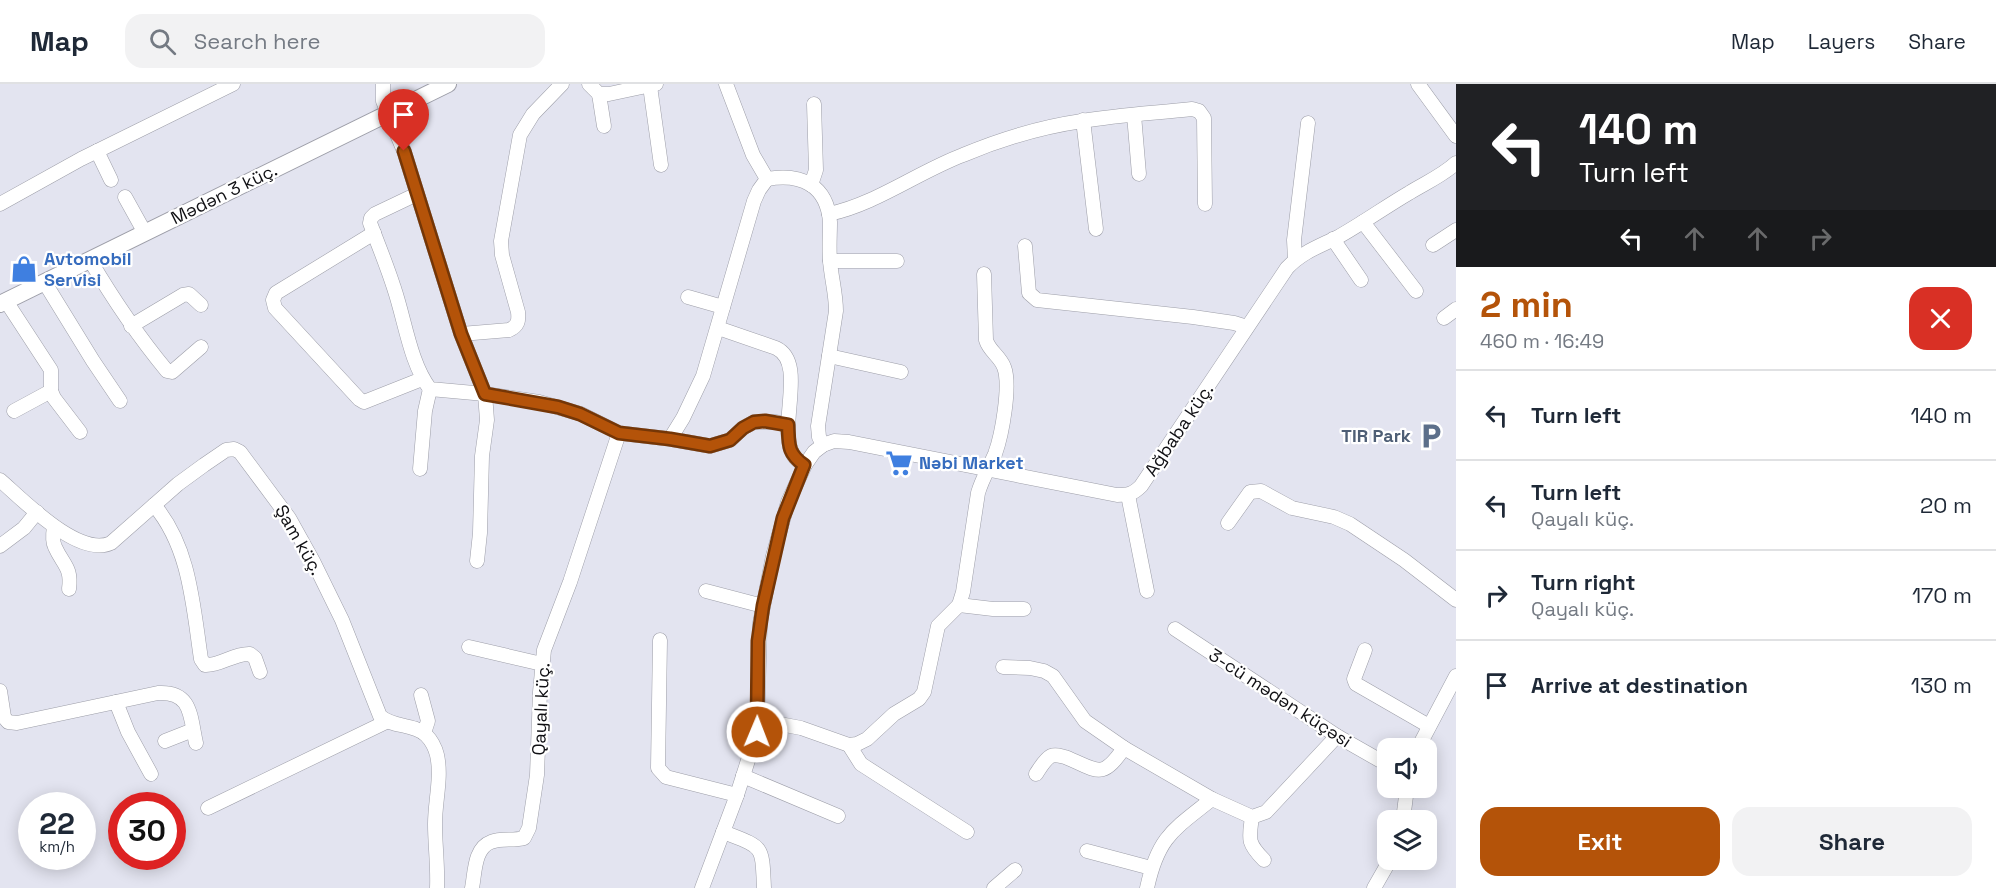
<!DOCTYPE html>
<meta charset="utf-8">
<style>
body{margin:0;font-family:"Space Grotesk",sans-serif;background:#f2f2f3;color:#1f2937;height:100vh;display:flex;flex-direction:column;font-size:22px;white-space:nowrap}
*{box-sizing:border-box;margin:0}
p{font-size:20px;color:#747a83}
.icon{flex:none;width:33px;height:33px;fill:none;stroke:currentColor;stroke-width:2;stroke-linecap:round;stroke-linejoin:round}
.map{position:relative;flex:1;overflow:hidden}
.sheet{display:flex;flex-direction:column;background:#fff;width:540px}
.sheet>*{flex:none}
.guide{background:#202124;color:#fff;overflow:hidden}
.controls{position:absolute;left:1377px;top:654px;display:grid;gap:12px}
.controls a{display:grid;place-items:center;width:60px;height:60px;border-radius:12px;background:#fff;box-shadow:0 3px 15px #0003;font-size:30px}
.speed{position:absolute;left:18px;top:708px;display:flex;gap:12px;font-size:30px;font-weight:700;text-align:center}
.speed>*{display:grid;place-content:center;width:78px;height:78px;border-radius:50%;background:#fff;box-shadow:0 3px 15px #0003;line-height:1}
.speed small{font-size:15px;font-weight:400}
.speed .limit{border:9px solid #d22;background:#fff;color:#111}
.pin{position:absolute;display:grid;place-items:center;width:51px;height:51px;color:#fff;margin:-62px -26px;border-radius:50% 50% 50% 0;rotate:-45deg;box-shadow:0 0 6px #0007}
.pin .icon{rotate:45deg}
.me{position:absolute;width:66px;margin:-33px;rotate:1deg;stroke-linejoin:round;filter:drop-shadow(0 0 4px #0008)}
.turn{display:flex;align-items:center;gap:21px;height:126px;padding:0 24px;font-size:27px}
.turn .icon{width:78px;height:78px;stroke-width:2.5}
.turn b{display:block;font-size:42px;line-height:51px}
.lanes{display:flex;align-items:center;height:57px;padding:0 24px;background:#0003;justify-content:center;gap:30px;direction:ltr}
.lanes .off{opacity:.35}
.round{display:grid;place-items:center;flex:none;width:63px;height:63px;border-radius:18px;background:#f2f2f3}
.overview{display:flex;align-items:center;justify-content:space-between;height:102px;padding:0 24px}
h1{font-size:36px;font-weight:700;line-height:45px;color:#b45309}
.primary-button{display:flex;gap:12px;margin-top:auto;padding:12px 24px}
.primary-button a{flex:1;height:69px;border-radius:18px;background:#b45309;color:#fff;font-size:24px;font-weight:700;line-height:69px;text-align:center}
.primary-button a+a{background:#f2f2f3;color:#1f2937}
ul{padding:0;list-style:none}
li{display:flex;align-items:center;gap:18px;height:90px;padding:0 24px;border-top:2px solid #e0e1e3}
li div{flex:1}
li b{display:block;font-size:22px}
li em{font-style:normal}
header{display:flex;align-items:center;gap:36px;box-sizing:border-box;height:84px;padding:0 30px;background:#fff;border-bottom:2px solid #e0e1e3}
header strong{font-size:28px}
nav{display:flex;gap:33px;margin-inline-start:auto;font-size:21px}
.search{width:420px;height:54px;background:#f2f2f3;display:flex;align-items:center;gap:15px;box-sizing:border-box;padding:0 21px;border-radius:18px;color:#747a83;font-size:22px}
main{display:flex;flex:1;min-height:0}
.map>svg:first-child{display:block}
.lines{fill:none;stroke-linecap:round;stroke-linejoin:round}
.minor-casing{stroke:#9d9ea8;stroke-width:15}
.major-casing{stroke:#9d9ea8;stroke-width:18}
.minor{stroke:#fff;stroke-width:14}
.major{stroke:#fff;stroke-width:16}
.route-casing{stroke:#753606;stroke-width:15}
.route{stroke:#b45309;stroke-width:10}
.labels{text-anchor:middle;stroke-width:4.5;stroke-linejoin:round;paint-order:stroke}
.street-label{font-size:18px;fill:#0f0f13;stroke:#fff}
.shop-label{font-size:18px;font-weight:bold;fill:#366cbe;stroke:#fff;text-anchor:start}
.service-label{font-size:18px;font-weight:bold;fill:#4e5e75;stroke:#fff;text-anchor:end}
</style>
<header>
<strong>Map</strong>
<div class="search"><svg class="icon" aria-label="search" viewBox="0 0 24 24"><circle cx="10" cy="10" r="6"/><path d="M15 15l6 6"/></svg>Search here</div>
<nav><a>Map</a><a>Layers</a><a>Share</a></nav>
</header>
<main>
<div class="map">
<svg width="1456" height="804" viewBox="0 0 1456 804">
<rect width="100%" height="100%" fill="#e3e4f0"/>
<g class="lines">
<defs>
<g id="minor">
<path d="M383 0V17L404 67 461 250 485 310 487 336 482 372 480 449 477 477"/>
<path d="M589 0 599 10H609L656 0"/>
<path d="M726 0 753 71 767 95C801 89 827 101 830 138 830 151 829 163 830 176 831 193 836 209 836 227L818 342 819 353 823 361"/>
<path d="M1418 0 1456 52"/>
<path d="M650 2 661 81"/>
<path d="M599 10 604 42"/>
<path d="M1134 31 1139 90"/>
<path d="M1083 36 1096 145"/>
<path d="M97 67 111 96"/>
<path d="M811 101 816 86 814 20"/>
<path d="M417 110 375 130 371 134 370 139C378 160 387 182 394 204 405 236 410 279 430 305L485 310 539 318 581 330 619 349 670 355 710 362 730 356 743 344 754 338H776L788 341"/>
<path d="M125 113 145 149"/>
<path d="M0 120 81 75 233 0"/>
<path d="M829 130C876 120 918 88 963 71 1001 55 1041 43 1082 37 1118 31 1155 29 1192 25L1199 27 1204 34 1205 120"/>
<path d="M1363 138 1416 207"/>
<path d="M374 149 276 209 273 216 275 224 359 315 364 318 422 295"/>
<path d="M1333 155 1361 196"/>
<path d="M1433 161 1456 146"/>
<path d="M1025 162 1029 209 1037 216 1193 233 1234 239 1247 243"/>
<path d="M1295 175 1294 156 1308 39"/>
<path d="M90 176C113 215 138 252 167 287L172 288 201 263"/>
<path d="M830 177H897"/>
<path d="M45 199 93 277 120 317"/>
<path d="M688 213 723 223"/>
<path d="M6 217 51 286V307L54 314 80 348"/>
<path d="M1444 234 1456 225"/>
<path d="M131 242 183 211 189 210 201 221"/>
<path d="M718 244 776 264C808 279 776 345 794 372 796 376 800 378 805 381"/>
<path d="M461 250 509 246C518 242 519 237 518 228L502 171 501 157 520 51 533 30 562 0"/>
<path d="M829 272 901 288"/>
<path d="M14 327 51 307"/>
<path d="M670 355 683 334 703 292 754 117 759 106 767 95"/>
<path d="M420 385 425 327 430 305"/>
<path d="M0 396C24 417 79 474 111 459L178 400 204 381 226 366 234 365 240 368 289 434 314 479 342 536 380 632C393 644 413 639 426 651 432 657 435 663 437 671 442 693 435 717 435 740 435 761 438 782 437 804"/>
<path d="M1128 411 1147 507"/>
<path d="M154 421C190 463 193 522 201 575L205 581C220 582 234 569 250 570L255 574 260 588"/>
<path d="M1228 439 1250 408 1261 407 1292 424 1334 433 1350 440 1404 476 1456 516"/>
<path d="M54 443C53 449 52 457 55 463 63 481 72 483 69 505"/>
<path d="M0 462 24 444 37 428"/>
<path d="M706 507 763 522"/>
<path d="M959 521 993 525H1024"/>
<path d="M1175 545 1337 652 1388 681"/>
<path d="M660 556 658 684 666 693 737 711"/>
<path d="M469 563 542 580"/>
<path d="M1365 566 1354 595 1356 600 1429 642"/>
<path d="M1003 583 1030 584 1044 587 1053 592 1085 637 1124 664 1212 715 1252 733 1266 728 1337 652"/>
<path d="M0 607 4 633 8 638 17 639 158 609C192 607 190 632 196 659"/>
<path d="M421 611 428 637 424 649"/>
<path d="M116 618 128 648 151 690"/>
<path d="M758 636 801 644 849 661 857 660 867 655 894 630 919 615 924 608 938 542 959 521 963 508 978 409C982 395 989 384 995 370 1002 351 1011 301 1004 283 1000 272 989 267 986 256L984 190"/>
<path d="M165 657 193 646"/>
<path d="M849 661 861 680 967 748"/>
<path d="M1418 664 1456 592"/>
<path d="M1036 690C1040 684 1045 675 1051 672 1056 670 1060 672 1065 673 1098 686 1101 697 1124 664"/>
<path d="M743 692 838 732"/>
<path d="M208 724 386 638"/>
<path d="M1252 733C1249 755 1247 759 1264 776"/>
<path d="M1403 736 1407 704"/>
<path d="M723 748C764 764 762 760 764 804"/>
<path d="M1087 767 1151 784"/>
<path d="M472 804C475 789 474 764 491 758 501 754 514 757 524 754L529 744 537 691 540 608 544 566 570 498 619 349"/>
<path d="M702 804 737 711 757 648 760 539 773 472 788 418 805 381 814 368 823 361 834 357 849 358 1117 411C1128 411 1133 410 1141 402L1287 184C1302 168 1320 162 1338 153 1363 139 1385 123 1409 109 1425 99 1442 92 1456 79"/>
<path d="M994 804 1015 786"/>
<path d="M1147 804C1158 753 1173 746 1212 715"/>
<path d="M1374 804 1390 776"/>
</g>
<path id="major" d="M0 220 448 0"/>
</defs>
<use href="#minor" class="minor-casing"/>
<use href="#major" class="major-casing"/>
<use href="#minor" class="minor"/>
<use href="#major" class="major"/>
</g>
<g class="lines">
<defs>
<path id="route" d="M404 67 461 250 485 310 558 323 580 330 619 349 670 355 710 362 730 356 743 344 754 338 765 337 788 341C789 360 787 369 804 381L783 434 763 522 758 557 757 648"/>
</defs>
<use href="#route" class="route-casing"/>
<use href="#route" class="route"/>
</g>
<defs>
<symbol id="shop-bare" viewBox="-9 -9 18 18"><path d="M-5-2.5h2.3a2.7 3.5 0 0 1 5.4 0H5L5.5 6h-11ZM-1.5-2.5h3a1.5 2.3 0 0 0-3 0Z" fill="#3f7fe0" stroke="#fff" stroke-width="2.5" paint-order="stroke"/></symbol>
<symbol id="parking-bare" viewBox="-9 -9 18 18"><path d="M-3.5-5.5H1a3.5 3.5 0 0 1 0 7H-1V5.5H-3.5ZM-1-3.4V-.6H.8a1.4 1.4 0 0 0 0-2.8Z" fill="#5c6f8a" stroke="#fff" stroke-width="2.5" paint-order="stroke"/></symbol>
<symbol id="supermarket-bare" viewBox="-9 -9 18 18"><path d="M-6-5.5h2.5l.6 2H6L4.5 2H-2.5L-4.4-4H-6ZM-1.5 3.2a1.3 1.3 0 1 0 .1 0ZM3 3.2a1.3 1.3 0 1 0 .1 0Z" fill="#3f7fe0" stroke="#fff" stroke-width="2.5" paint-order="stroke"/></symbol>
</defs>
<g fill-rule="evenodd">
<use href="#shop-bare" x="5" y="166" width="38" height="38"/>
<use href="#parking-bare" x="1412" y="333" width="38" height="38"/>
<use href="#supermarket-bare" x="880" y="360" width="38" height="38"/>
</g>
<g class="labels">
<g class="street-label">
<text transform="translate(224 110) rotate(-26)" y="6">Mədən 3 küç.</text>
<text transform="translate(1179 346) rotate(-56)" y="6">Ağbaba küç.</text>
<text transform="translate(299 456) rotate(60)" y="6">Şam küç.</text>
<text transform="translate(1280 614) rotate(33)" y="6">3-cü mədən küçəsi</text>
<text transform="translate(541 625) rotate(-87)" y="6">Qayalı küç.</text>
</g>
<g class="shop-label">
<text x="44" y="181">Avtomobil<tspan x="44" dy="21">Servisi</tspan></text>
<text x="919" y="385">Nəbi Market</text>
</g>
<g class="service-label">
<text x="1411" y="358">TIR Park</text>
</g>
</g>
</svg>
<div class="controls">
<a><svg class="icon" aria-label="sound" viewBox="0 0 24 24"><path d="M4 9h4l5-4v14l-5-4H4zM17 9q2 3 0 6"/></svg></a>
<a><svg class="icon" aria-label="layers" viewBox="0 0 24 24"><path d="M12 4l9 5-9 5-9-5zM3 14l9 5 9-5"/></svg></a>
</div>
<div class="speed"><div>22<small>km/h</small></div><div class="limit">30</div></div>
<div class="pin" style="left:404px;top:67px;background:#d93025"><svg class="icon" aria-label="arrive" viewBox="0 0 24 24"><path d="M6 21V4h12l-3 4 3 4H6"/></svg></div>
<svg class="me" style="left:757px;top:648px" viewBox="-20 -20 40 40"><circle r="17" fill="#b45309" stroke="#fff" stroke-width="3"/><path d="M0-11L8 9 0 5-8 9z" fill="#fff"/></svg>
</div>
<section class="sheet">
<div class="guide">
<div class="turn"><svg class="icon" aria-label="left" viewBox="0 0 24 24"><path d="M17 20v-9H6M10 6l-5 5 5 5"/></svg><div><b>140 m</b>Turn left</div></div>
<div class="lanes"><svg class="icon" aria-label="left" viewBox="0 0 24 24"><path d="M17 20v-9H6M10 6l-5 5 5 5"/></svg><svg class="icon off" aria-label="ahead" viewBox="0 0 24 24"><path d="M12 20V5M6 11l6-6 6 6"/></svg><svg class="icon off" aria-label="ahead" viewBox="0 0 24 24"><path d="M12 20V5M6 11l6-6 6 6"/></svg><svg class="icon off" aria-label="right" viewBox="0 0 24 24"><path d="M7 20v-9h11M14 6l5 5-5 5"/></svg></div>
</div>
<div class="overview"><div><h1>2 min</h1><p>460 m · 16:49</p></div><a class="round" style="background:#d93025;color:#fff"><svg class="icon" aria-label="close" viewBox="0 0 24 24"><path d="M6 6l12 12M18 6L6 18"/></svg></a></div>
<ul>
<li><svg class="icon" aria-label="left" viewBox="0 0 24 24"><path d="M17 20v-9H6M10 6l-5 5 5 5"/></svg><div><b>Turn left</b></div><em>140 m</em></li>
<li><svg class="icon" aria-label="left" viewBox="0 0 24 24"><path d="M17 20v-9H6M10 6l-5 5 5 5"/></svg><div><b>Turn left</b><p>Qayalı küç.</p></div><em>20 m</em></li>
<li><svg class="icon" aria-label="right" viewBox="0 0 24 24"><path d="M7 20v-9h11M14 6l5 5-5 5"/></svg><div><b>Turn right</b><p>Qayalı küç.</p></div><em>170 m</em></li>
<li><svg class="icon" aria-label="arrive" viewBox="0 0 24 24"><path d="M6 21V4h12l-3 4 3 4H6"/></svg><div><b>Arrive at destination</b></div><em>130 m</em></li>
</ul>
<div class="primary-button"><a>Exit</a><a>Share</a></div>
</section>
</main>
